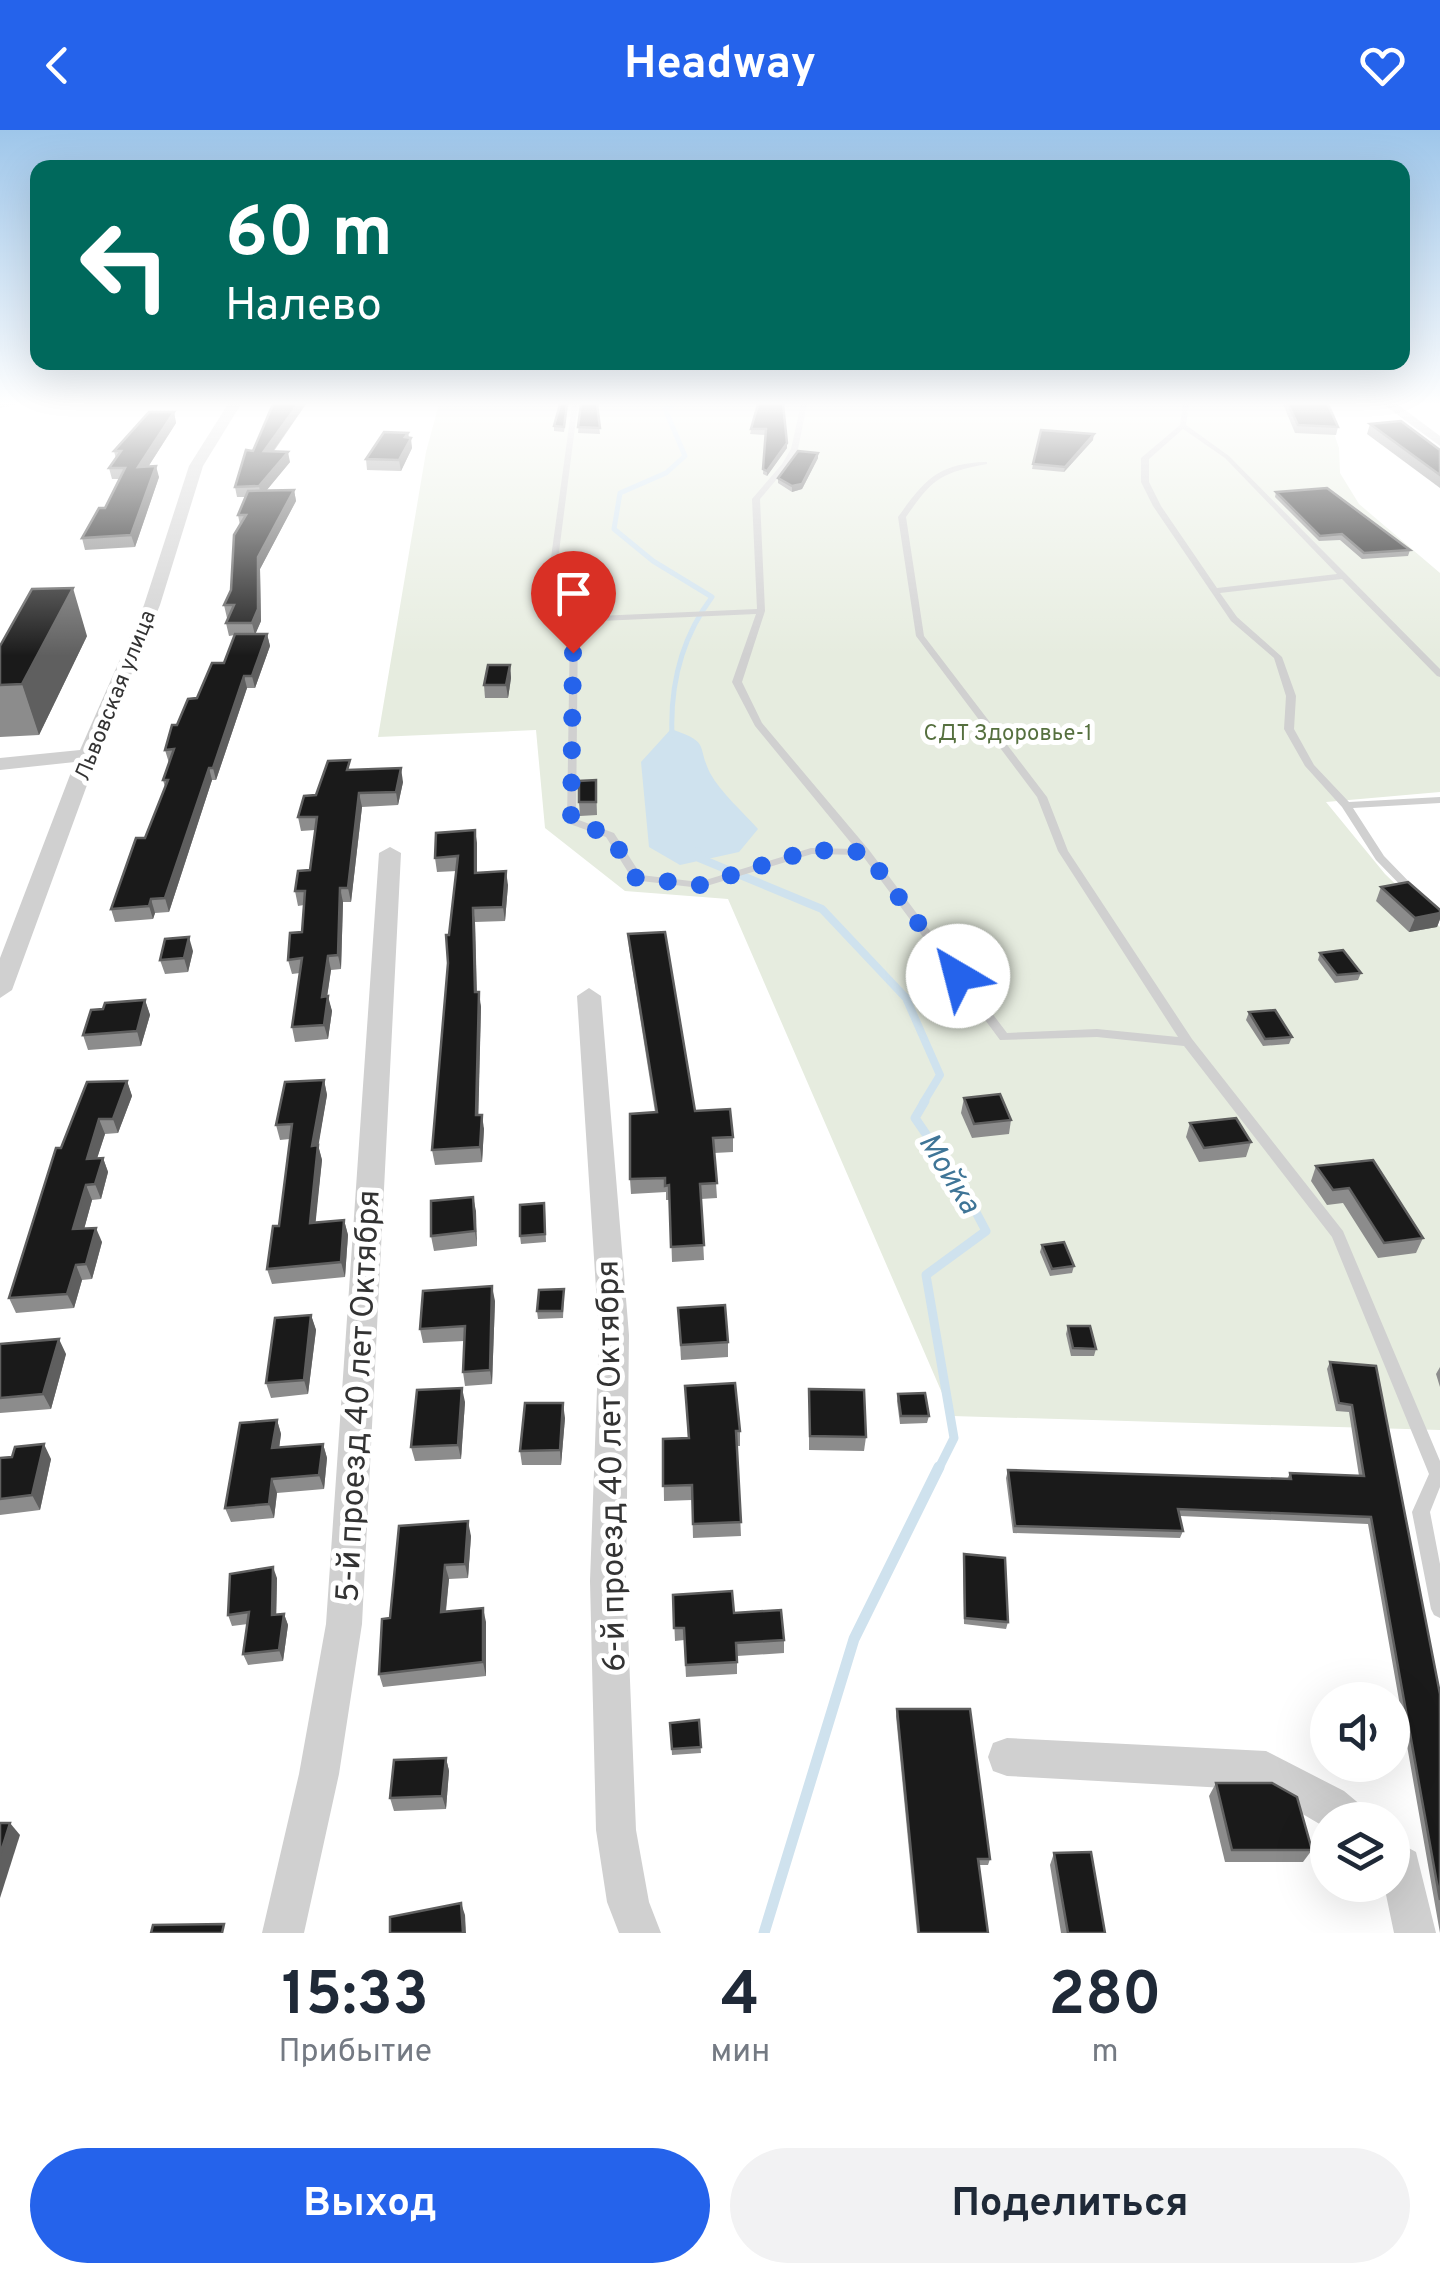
<!DOCTYPE html>
<html lang="ru">
<meta charset="utf-8">
<style>
body{margin:0;font-family:Overpass,sans-serif;background:#f2f2f3;color:#1f2937;height:100vh;display:flex;flex-direction:column;font-size:38px;white-space:nowrap}
*{box-sizing:border-box;margin:0}
p{font-size:32px;color:#747a83}
.icon{flex:none;width:55px;height:55px;fill:none;stroke:currentColor;stroke-width:2;stroke-linecap:round;stroke-linejoin:round}
.map{position:relative;height:1803px;overflow:hidden}
.drawer{display:flex;flex-direction:column;background:#fff;flex:1}
.drawer>*{flex:none}
.banner{position:absolute;left:30px;top:30px;width:1380px;height:210px;border-radius:20px;box-shadow:0 10px 40px #0002;background:#00695c;color:#fff;overflow:hidden}
.buttons{position:absolute;left:1310px;top:1552px;display:grid;gap:20px}
.buttons a{display:grid;place-items:center;width:100px;height:100px;border-radius:50%;background:#fff;box-shadow:0 10px 40px #0002;font-size:50px}
.pin{position:absolute;display:grid;place-items:center;width:85px;height:85px;color:#fff;margin:-102px -42px;border-radius:50% 50% 50% 0;rotate:-45deg;box-shadow:0 0 10px #0007}
.pin .icon{rotate:45deg}
.me{position:absolute;width:110px;margin:-55px;rotate:323deg;stroke-linejoin:round;filter:drop-shadow(0 0 8px #0008)}
.turn{display:flex;align-items:center;gap:35px;height:210px;padding:0 30px;font-size:45px}
.turn .icon{width:130px;height:130px;stroke-width:2.5}
.turn b{display:block;font-size:70px;line-height:85px}
.eta{display:flex;justify-content:space-evenly;align-items:center;height:170px;text-align:center}
.eta b{font-size:60px;font-weight:700;line-height:70px}
.action{display:flex;gap:20px;margin-top:auto;padding:20px 30px}
.action a{flex:1;height:115px;border-radius:60px;background:#2563eb;color:#fff;font-size:40px;font-weight:700;line-height:115px;text-align:center}
.action a+a{background:#f2f2f3;color:#1f2937}
header{display:flex;justify-content:space-between;align-items:center;height:130px;padding:0 30px;background:#2563eb;color:#fff;font-size:45px;font-weight:700}
.map>svg:first-child{display:block}
.green{fill:#e6ecdf}
.water{fill:#cfe2ee}
.lines{fill:none;stroke-linecap:round;stroke-linejoin:round}
.stream-far3{stroke:#cfe2ee;stroke-width:5}
.stream-far2{stroke:#cfe2ee;stroke-width:8}
.stream-far1{stroke:#cfe2ee;stroke-width:9}
.stream{stroke:#cfe2ee;stroke-width:11}
.service{fill:#d0d0d0;fill-rule:evenodd}
.minor{fill:#d0d0d0;fill-rule:evenodd}
.wall{fill:#8c8c8c}
.shaded-wall{fill:#5f5f5f}
.building{fill:#1a1a1a;stroke:#5f5f5f;stroke-width:2.5}
.route{stroke:#2563eb;stroke-width:18;stroke-dasharray:0 32.4}
.labels{text-anchor:middle;stroke-width:10;stroke-linejoin:round;paint-order:stroke}
.far-street-label{font-size:22px;fill:#333;stroke:#fff}
.far-park-label{font-size:22px;fill:#56703f;stroke:#fff}
.water-label{font-size:30px;font-style:italic;fill:#3f7597;stroke:#fff}
.near-street-label{font-size:32px;fill:#333;stroke:#fff}
</style>
<header><svg class="icon" aria-label="back" viewBox="0 0 24 24"><path d="M15 5l-7 7 7 7"/></svg>Headway<svg class="icon" aria-label="heart" viewBox="0 0 24 24"><path d="M12 20l-8-8c-3-5 5-10 8-4 3-6 11-1 8 4z"/></svg></header>
<div class="map">
<svg width="1440" height="1803" viewBox="0 0 1440 1803">
<rect width="100%" height="100%" fill="#fff"/>
<path class="green" d="M439 274H1324L1339 318 1340 343 1359 374 1440 443V662L1326 672 1385 744 1440 797V1300L952 1286 728 769 625 761 545 698 536 600 378 607 426 322Z"/>
<path class="water" d="M671 599C711 613 696 614 710 643 721 663 743 682 758 699L739 722 680 735 649 717 641 632Z"/>
<g class="lines">
<path class="stream-far3" d="M672 605C670 555 682 507 712 467L653 431 614 399 620 363 666 343 685 326 665 279 675 274"/>
<path class="stream-far2" d="M697 721 699 728 822 779 906 868 940 945 923 973"/>
<path class="stream-far1" d="M925 971 915 988 963 1058 986 1101 926 1145 954 1308 938 1340"/>
<path class="stream" d="M764 1803 854 1509 939 1337"/>
<g class="service">
<path d="M0 274H18L0 278Z"/>
<path d="M572 274H578L551 484 574 487 757 479 752 369 782 334 791 319 801 274H807L798 319 787 337 760 369 765 481 742 552 762 593 869 720 1007 903 1097 899 1178 907 1058 721 1037 667 916 506 898 387C925 349 939 333 987 332V334C940 343 933 348 906 387L924 506 1047 667 1068 721 1192 909 1343 1101 1440 1331V1357L1430 1382 1440 1434V1488L1434 1485 1431 1479 1412 1382 1429 1344 1332 1107 1184 916 1097 907 1000 910 862 725 812 724 700 758 633 750 606 707 567 693 570 492 547 489 543 486ZM756 484 732 552 755 596 856 719 811 718 699 752 641 745 614 703 576 689 578 492Z"/>
<path d="M1183 274H1189L1186 295 1229 326 1440 539V547L1437 546 1342 449 1220 463 1237 487 1282 527 1296 566 1294 599 1314 635 1349 672 1440 667V673L1353 678 1384 726 1417 760 1419 762 1417 764H1409L1376 730 1342 677 1305 636 1284 599 1286 566 1274 528 1231 491 1153 376 1141 352V328L1180 295ZM1183 299 1225 328 1337 444 1217 458 1161 376 1149 352V329Z"/>
</g>
<g class="minor">
<path d="M228 274H241L203 336 160 475 98 625 12 860 0 868V828L75 632 0 640V628L80 620 144 475 189 336Z"/>
<path d="M1383 274H1397L1440 306V316Z"/>
<path d="M390 717 401 723 362 1494 339 1644 304 1803H262L299 1644 326 1494 379 723Z"/>
<path d="M589 858 601 866 629 1205 626 1451 636 1700 649 1772 661 1803H619L607 1772 596 1700 590 1451 599 1205 577 866Z"/>
<path d="M1007 1608 1266 1621 1344 1661 1362 1676 1368 1690H1328V1699L1262 1660 1007 1646 993 1641 988 1627 993 1613Z"/>
<path d="M1392 1709 1416 1722 1436 1803H1394L1384 1755H1392Z"/>
</g>
</g>
<g class="wall">
<path d="M273 274H306L274 321 290 332 266 361 294 360 296 371 260 439 261 491 255 504H267L270 516 255 558H247L216 650H212L169 782 155 783 153 789 115 792 111 779 145 708 165 657 163 650 169 633 165 620 177 595 224 533 235 505 229 506 226 493 228 488H227L224 475 231 460 240 395 238 385 245 367H237L235 357 253 321Z"/>
<path d="M568 274 564 302 554 301V296Z"/>
<path d="M581 274H598L597 279 600 304 578 303Z"/>
<path d="M758 274 787 318 767 346 763 344 766 305 750 304Z"/>
<path d="M1283 274H1328L1338 297 1336 305 1295 303Z"/>
<path d="M174 282 176 293 148 337 159 347 135 417 85 420 82 408 105 378 119 349H112L109 338 116 329 114 321Z"/>
<path d="M1370 294 1440 320V358L1367 304Z"/>
<path d="M1041 300 1093 310 1064 342 1032 339Z"/>
<path d="M408 303 412 318 401 341 367 340 366 329Z"/>
<path d="M818 323V328L802 359 792 362 778 353V348Z"/>
<path d="M1276 362 1410 420 1408 426 1362 429 1340 410 1319 411 1275 367Z"/>
<path d="M87 506 39 605 0 607V516Z"/>
<path d="M510 535 511 548 508 568H485L484 555Z"/>
<path d="M352 640 403 652 398 675 362 677 351 772H343L341 839 331 840 327 866 332 881 328 909 295 912 292 897 300 843 292 844 288 830 302 802 304 775 298 776 295 761 310 740 315 700 301 701 298 687 316 665Z"/>
<path d="M596 650 597 685 580 686 579 672Z"/>
<path d="M477 713V742L508 755 505 791 475 792 477 862 481 877 478 985 484 999 482 1032 435 1035 432 1020 457 741 437 742 435 728Z"/>
<path d="M1381 757 1440 780V789L1437 797 1409 802 1376 771Z"/>
<path d="M628 804 695 981 733 1007V1022L714 1023 717 1068 701 1069 704 1130 672 1132 670 1070H666V1062L631 1064 630 1049 655 982 629 818Z"/>
<path d="M193 821 188 842 165 844 160 830Z"/>
<path d="M1320 823 1361 843 1358 850 1335 853 1318 830Z"/>
<path d="M145 870 150 885 141 916 88 920 83 905 103 879Z"/>
<path d="M1249 882 1292 907 1289 914 1263 916 1246 890Z"/>
<path d="M324 950 327 965 318 1015 322 1030 315 1092 344 1090 348 1105 345 1147 272 1154 267 1139 279 1096 290 1009 280 1010 276 995Z"/>
<path d="M127 951 132 966 118 1003 105 1004 97 1028H103L108 1042 101 1069 92 1070 84 1099 102 1112 92 1149 82 1150 74 1178 16 1183 9 1168 61 1018Z"/>
<path d="M964 968 1011 990 1009 1004 972 1008 961 983Z"/>
<path d="M1190 993 1251 1012 1246 1027 1199 1032 1186 1007Z"/>
<path d="M1316 1036 1423 1108 1416 1123 1378 1128 1343 1073 1327 1075 1311 1051Z"/>
<path d="M473 1067 477 1116 434 1121 431 1106Z"/>
<path d="M545 1081 546 1112 521 1114 520 1106Z"/>
<path d="M1042 1115 1074 1136 1072 1143 1050 1146 1040 1122Z"/>
<path d="M564 1166 563 1188 538 1189 537 1181Z"/>
<path d="M495 1171 492 1254 465 1256 463 1242 464 1211 423 1213 420 1199Z"/>
<path d="M678 1178 728 1212V1227L681 1230Z"/>
<path d="M311 1185 316 1200 308 1264 271 1268 266 1253Z"/>
<path d="M1068 1196 1096 1219 1094 1226H1071L1066 1204Z"/>
<path d="M0 1214 66 1224 51 1279 0 1283Z"/>
<path d="M1330 1232 1376 1236 1440 1564V1803L1368 1394 1180 1386 1183 1401 1180 1408 1013 1403 1006 1348 1008 1340 1287 1349 1290 1343 1359 1346 1349 1282 1336 1281 1327 1239Z"/>
<path d="M1440 1237V1257L1436 1244Z"/>
<path d="M685 1256 740 1301V1316H737L741 1406 693 1408 692 1370 664 1371 663 1309 688 1308Z"/>
<path d="M809 1259 866 1307 864 1321 809 1320Z"/>
<path d="M898 1264 929 1286 927 1293 900 1294 897 1271Z"/>
<path d="M465 1272 461 1329 415 1331 411 1317Z"/>
<path d="M565 1288 561 1335H522L520 1321Z"/>
<path d="M277 1290 281 1304 279 1318 323 1314 327 1328 324 1359 277 1363 274 1388 231 1392 225 1378Z"/>
<path d="M0 1328 51 1329 40 1380 0 1385Z"/>
<path d="M471 1406 468 1448 449 1449 446 1482 486 1492V1546L383 1557 379 1544 390 1488Z"/>
<path d="M964 1424 1008 1492 1006 1499 964 1494 963 1431Z"/>
<path d="M277 1448 276 1485 284 1484 288 1495 283 1531 248 1535 243 1524 248 1494 232 1496 228 1485Z"/>
<path d="M673 1465 734 1483 784 1510V1523L737 1526V1544L686 1547 684 1510 675 1511Z"/>
<path d="M897 1579 990 1729 988 1735H979L988 1803H917L896 1586Z"/>
<path d="M699 1590 701 1623 672 1625 670 1593Z"/>
<path d="M446 1628 449 1641 446 1679 394 1681 390 1668Z"/>
<path d="M1216 1653 1312 1720 1303 1732H1225L1209 1666Z"/>
<path d="M1054 1723 1105 1803H1061L1050 1735Z"/>
</g>
<g class="shaded-wall">
<path d="M298 274H306L266 331 264 321Z"/>
<path d="M174 282 176 293 141 348 138 337Z"/>
<path d="M408 303 409 312 411 308 412 318 401 341 399 330 405 307Z"/>
<path d="M1094 304 1093 310 1064 342 1065 337Z"/>
<path d="M787 313V318L767 346V341Z"/>
<path d="M288 322 290 332 261 367 259 356Z"/>
<path d="M818 323V328L802 359 792 362V356Z"/>
<path d="M156 336 159 347 135 417 131 405Z"/>
<path d="M294 360 296 371 260 439 261 491 255 505 252 493 258 427Z"/>
<path d="M73 458 87 506 39 605 22 554Z"/>
<path d="M267 504 270 516 255 558 252 546Z"/>
<path d="M510 535 511 548 508 568 506 555Z"/>
<path d="M244 546 247 558 216 650 213 638Z"/>
<path d="M209 638 212 650 169 782 165 768Z"/>
<path d="M401 638 403 652 398 675 396 662Z"/>
<path d="M359 663 362 677 351 772 348 758Z"/>
<path d="M475 700 477 713V756L475 743Z"/>
<path d="M506 741 508 755 505 791 503 777Z"/>
<path d="M340 758 343 772 341 839 338 825Z"/>
<path d="M151 769 155 783 153 789 149 776Z"/>
<path d="M473 778 475 792 477 877 475 862Z"/>
<path d="M1440 783V789L1437 797 1409 802 1415 788Z"/>
<path d="M189 807 193 821 188 842 184 828Z"/>
<path d="M328 826 331 840 325 881 322 867Z"/>
<path d="M479 862 481 877 478 1000 476 985Z"/>
<path d="M328 866 332 881 328 909 324 895Z"/>
<path d="M145 870 150 885 141 916 137 901Z"/>
<path d="M324 950 327 965 316 1030 312 1016Z"/>
<path d="M127 951 132 966 118 1003 113 989Z"/>
<path d="M482 985 484 999 482 1032 480 1017Z"/>
<path d="M99 989 105 1004 92 1044 87 1029Z"/>
<path d="M318 1015 322 1030 314 1108 310 1093Z"/>
<path d="M103 1028 108 1042 101 1069 95 1054Z"/>
<path d="M86 1055 92 1070 80 1114 73 1099Z"/>
<path d="M473 1067 476 1081 477 1116 475 1101Z"/>
<path d="M344 1090 348 1105 345 1147 341 1132Z"/>
<path d="M96 1098 102 1112 92 1149 86 1134Z"/>
<path d="M76 1135 82 1150 74 1178 67 1164Z"/>
<path d="M492 1156 495 1171 492 1254 490 1240Z"/>
<path d="M311 1185 316 1200 308 1264 304 1250Z"/>
<path d="M59 1209 66 1224 51 1279 43 1264Z"/>
<path d="M462 1258 465 1272 461 1329 458 1315Z"/>
<path d="M563 1273 565 1288 561 1335 560 1320Z"/>
<path d="M277 1290 281 1304 277 1333 272 1318Z"/>
<path d="M44 1314 51 1329 40 1380 32 1365Z"/>
<path d="M323 1314 327 1328 324 1359 319 1345Z"/>
<path d="M272 1349 277 1363 274 1388 269 1374Z"/>
<path d="M468 1391 471 1406 468 1448 465 1434Z"/>
<path d="M445 1435 449 1449 444 1496 441 1482Z"/>
<path d="M273 1437 277 1448 276 1496 272 1485Z"/>
<path d="M483 1478 486 1492V1546L483 1532Z"/>
<path d="M284 1484 288 1495 283 1531 279 1520Z"/>
<path d="M446 1628 449 1641 446 1679 442 1666Z"/>
<path d="M10 1693 20 1705 0 1768V1725Z"/>
<path d="M461 1773 465 1785 466 1803H463Z"/>
</g>
<g class="building">
<path d="M273 274H298L264 321 288 322 259 356 235 357 246 320 253 321Z"/>
<path d="M560 274H567L564 297 554 296Z"/>
<path d="M581 274H597L600 298 578 297Z"/>
<path d="M758 274H783L787 313 767 341 763 339 766 299H751Z"/>
<path d="M1288 274H1328L1338 297 1298 295Z"/>
<path d="M149 282H174L138 337 156 336 131 405 82 408 99 378H105L125 338H109L121 321H114Z"/>
<path d="M1401 291 1440 320V345L1370 294Z"/>
<path d="M1041 300 1094 304 1065 337 1033 334Z"/>
<path d="M384 302 408 303 405 307 411 308 399 330 366 329Z"/>
<path d="M798 321 818 323 802 354 792 356 778 348Z"/>
<path d="M1327 358 1410 420 1364 423 1342 404 1320 406 1276 362Z"/>
<path d="M294 360 258 427V479L252 493H226L234 475H224L231 460 234 405 246 385H238L248 361Z"/>
<path d="M73 458 22 554 0 555V516L32 459Z"/>
<path d="M235 504H267L252 546H244L213 638H209L165 768 151 769 149 776 111 779 136 708H145L168 650H163L174 619 165 620 172 595H177L188 569 197 568 212 533H224Z"/>
<path d="M488 535H510L506 555H484Z"/>
<path d="M350 630 347 640 401 638 396 662 359 663 348 758H340L338 825 328 826 322 867 328 866 324 895 292 897 302 828 288 830 290 803 302 802 305 761H295L298 741 310 740 317 687H298L304 666 316 665 328 631Z"/>
<path d="M596 650V672H579V651Z"/>
<path d="M475 700V743L506 741 503 777 473 778 475 862H479L476 985H482L480 1017 432 1020 448 833 446 805H449L458 726 435 728 436 703Z"/>
<path d="M1408 752 1440 780V783L1415 788 1381 757Z"/>
<path d="M665 802 695 981 730 979 733 1007 713 1008 717 1053 700 1054 704 1115 671 1117 669 1055 665 1056V1048L630 1049V984L657 982 628 804Z"/>
<path d="M189 807 184 828 160 830 165 809Z"/>
<path d="M1343 820 1361 843 1337 845 1320 823Z"/>
<path d="M145 870 137 901 83 905 91 880 103 879 105 873Z"/>
<path d="M1275 880 1292 907 1265 909 1249 882Z"/>
<path d="M324 950 312 1016 318 1015 310 1093 344 1090 341 1132 267 1139 273 1096H279L292 994 276 995 285 952Z"/>
<path d="M127 951 113 989H99L87 1029 103 1028 95 1054 86 1055 73 1099 96 1098 86 1134 76 1135 67 1164 9 1168 56 1018H61L87 952Z"/>
<path d="M1000 964 1011 990 974 994 964 968Z"/>
<path d="M1236 988 1251 1012 1204 1018 1190 993Z"/>
<path d="M1373 1030 1423 1108 1384 1113 1349 1058 1333 1060 1316 1036Z"/>
<path d="M473 1067 475 1101 431 1106V1071Z"/>
<path d="M544 1073 545 1104 520 1106V1075Z"/>
<path d="M1064 1112 1074 1136 1052 1139 1042 1115Z"/>
<path d="M492 1156 490 1240 463 1242 465 1196 420 1199 423 1161Z"/>
<path d="M564 1159 562 1181H537L539 1160Z"/>
<path d="M725 1175 728 1212 681 1215 678 1178Z"/>
<path d="M311 1185 304 1250 266 1253 275 1188Z"/>
<path d="M1068 1196H1090L1096 1219 1073 1218Z"/>
<path d="M59 1209 43 1264 0 1268V1214Z"/>
<path d="M1330 1232 1376 1236 1440 1564V1770L1371 1387 1178 1379 1183 1401 1015 1396 1008 1340 1291 1349 1290 1343 1364 1346 1352 1275 1339 1273Z"/>
<path d="M735 1253 740 1301H736L741 1392 693 1394 692 1355 663 1356V1309L689 1308 685 1256Z"/>
<path d="M462 1258 458 1315 411 1317 417 1260Z"/>
<path d="M809 1259 864 1260 866 1307 810 1306Z"/>
<path d="M925 1263 929 1286H901L898 1264Z"/>
<path d="M525 1273H563L560 1320 520 1321Z"/>
<path d="M277 1290 272 1318 323 1314 319 1345 272 1349 269 1374 225 1378 240 1293Z"/>
<path d="M44 1314 32 1365 0 1369V1328L12 1327 15 1317Z"/>
<path d="M468 1391 465 1434 445 1435 441 1482 483 1478V1532L379 1544 382 1489 390 1488 399 1396Z"/>
<path d="M964 1424 1005 1428 1008 1492 965 1488Z"/>
<path d="M273 1437 272 1485 284 1484 279 1520 243 1524 249 1482 228 1485 230 1444Z"/>
<path d="M732 1461 734 1483 781 1480 784 1510 736 1513 737 1532 686 1535 684 1498H674L673 1465Z"/>
<path d="M897 1579H970L990 1729H978L988 1803H919Z"/>
<path d="M699 1590 701 1617 672 1619 670 1593Z"/>
<path d="M446 1628 442 1666 390 1668 394 1630Z"/>
<path d="M1216 1653H1272L1297 1667 1312 1720H1232Z"/>
<path d="M0 1693H10L0 1725Z"/>
<path d="M1091 1722 1105 1803H1068L1054 1723Z"/>
<path d="M461 1773 463 1803H390V1787Z"/>
<path d="M224 1794 222 1803H151L153 1795Z"/>
</g>
<linearGradient id="sky" x2="0" y2="1"><stop stop-color="#9ec6ea"/><stop offset="0.52" stop-color="#fff"/><stop offset="1" stop-color="#fff" stop-opacity="0"/></linearGradient>
<rect width="1440" height="526" fill="url(#sky)"/>
<g class="lines">
<path class="route" d="M573 523 571 691 610 705 636 748 700 755 811 720 865 722 958 846"/>
</g>
<g class="labels">
<g class="far-street-label">
<text transform="translate(114 565) rotate(-68)" y="8">Львовская улица</text>
</g>
<g class="far-park-label">
<text x="1008" y="610">СДТ Здоровье-1</text>
</g>
<g class="water-label">
<text transform="translate(950 1043) rotate(58)" y="10">Мойка</text>
</g>
<g class="near-street-label">
<text transform="translate(357 1266) rotate(-87)" y="11">5-й проезд 40 лет Октября</text>
<text transform="translate(610 1336) rotate(-91)" y="11">6-й проезд 40 лет Октября</text>
</g>
</g>
</svg>
<div class="buttons">
<a><svg class="icon" aria-label="sound" viewBox="0 0 24 24"><path d="M4 9h4l5-4v14l-5-4H4zM17 9q2 3 0 6"/></svg></a>
<a><svg class="icon" aria-label="layers" viewBox="0 0 24 24"><path d="M12 4l9 5-9 5-9-5zM3 14l9 5 9-5"/></svg></a>
</div>
<div class="pin" style="left:573px;top:523px;background:#d93025"><svg class="icon" aria-label="arrive" viewBox="0 0 24 24"><path d="M6 21V4h12l-3 4 3 4H6"/></svg></div>
<svg class="me" style="left:958px;top:846px" viewBox="-20 -20 40 40"><circle r="19" fill="#fff"/><path d="M0-13L10 11 0 6-10 11z" fill="#2563eb"/></svg>
<div class="banner">
<div class="turn"><svg class="icon" aria-label="left" viewBox="0 0 24 24"><path d="M17 20v-9H6M10 6l-5 5 5 5"/></svg><div><b>60 m</b>Налево</div></div>
</div>
</div>
<section class="drawer">
<div class="eta">
<div><b>15:33</b><p>Прибытие</p></div>
<div><b>4</b><p>мин</p></div>
<div><b>280</b><p>m</p></div>
</div>
<div class="action"><a>Выход</a><a>Поделиться</a></div>
</section>
